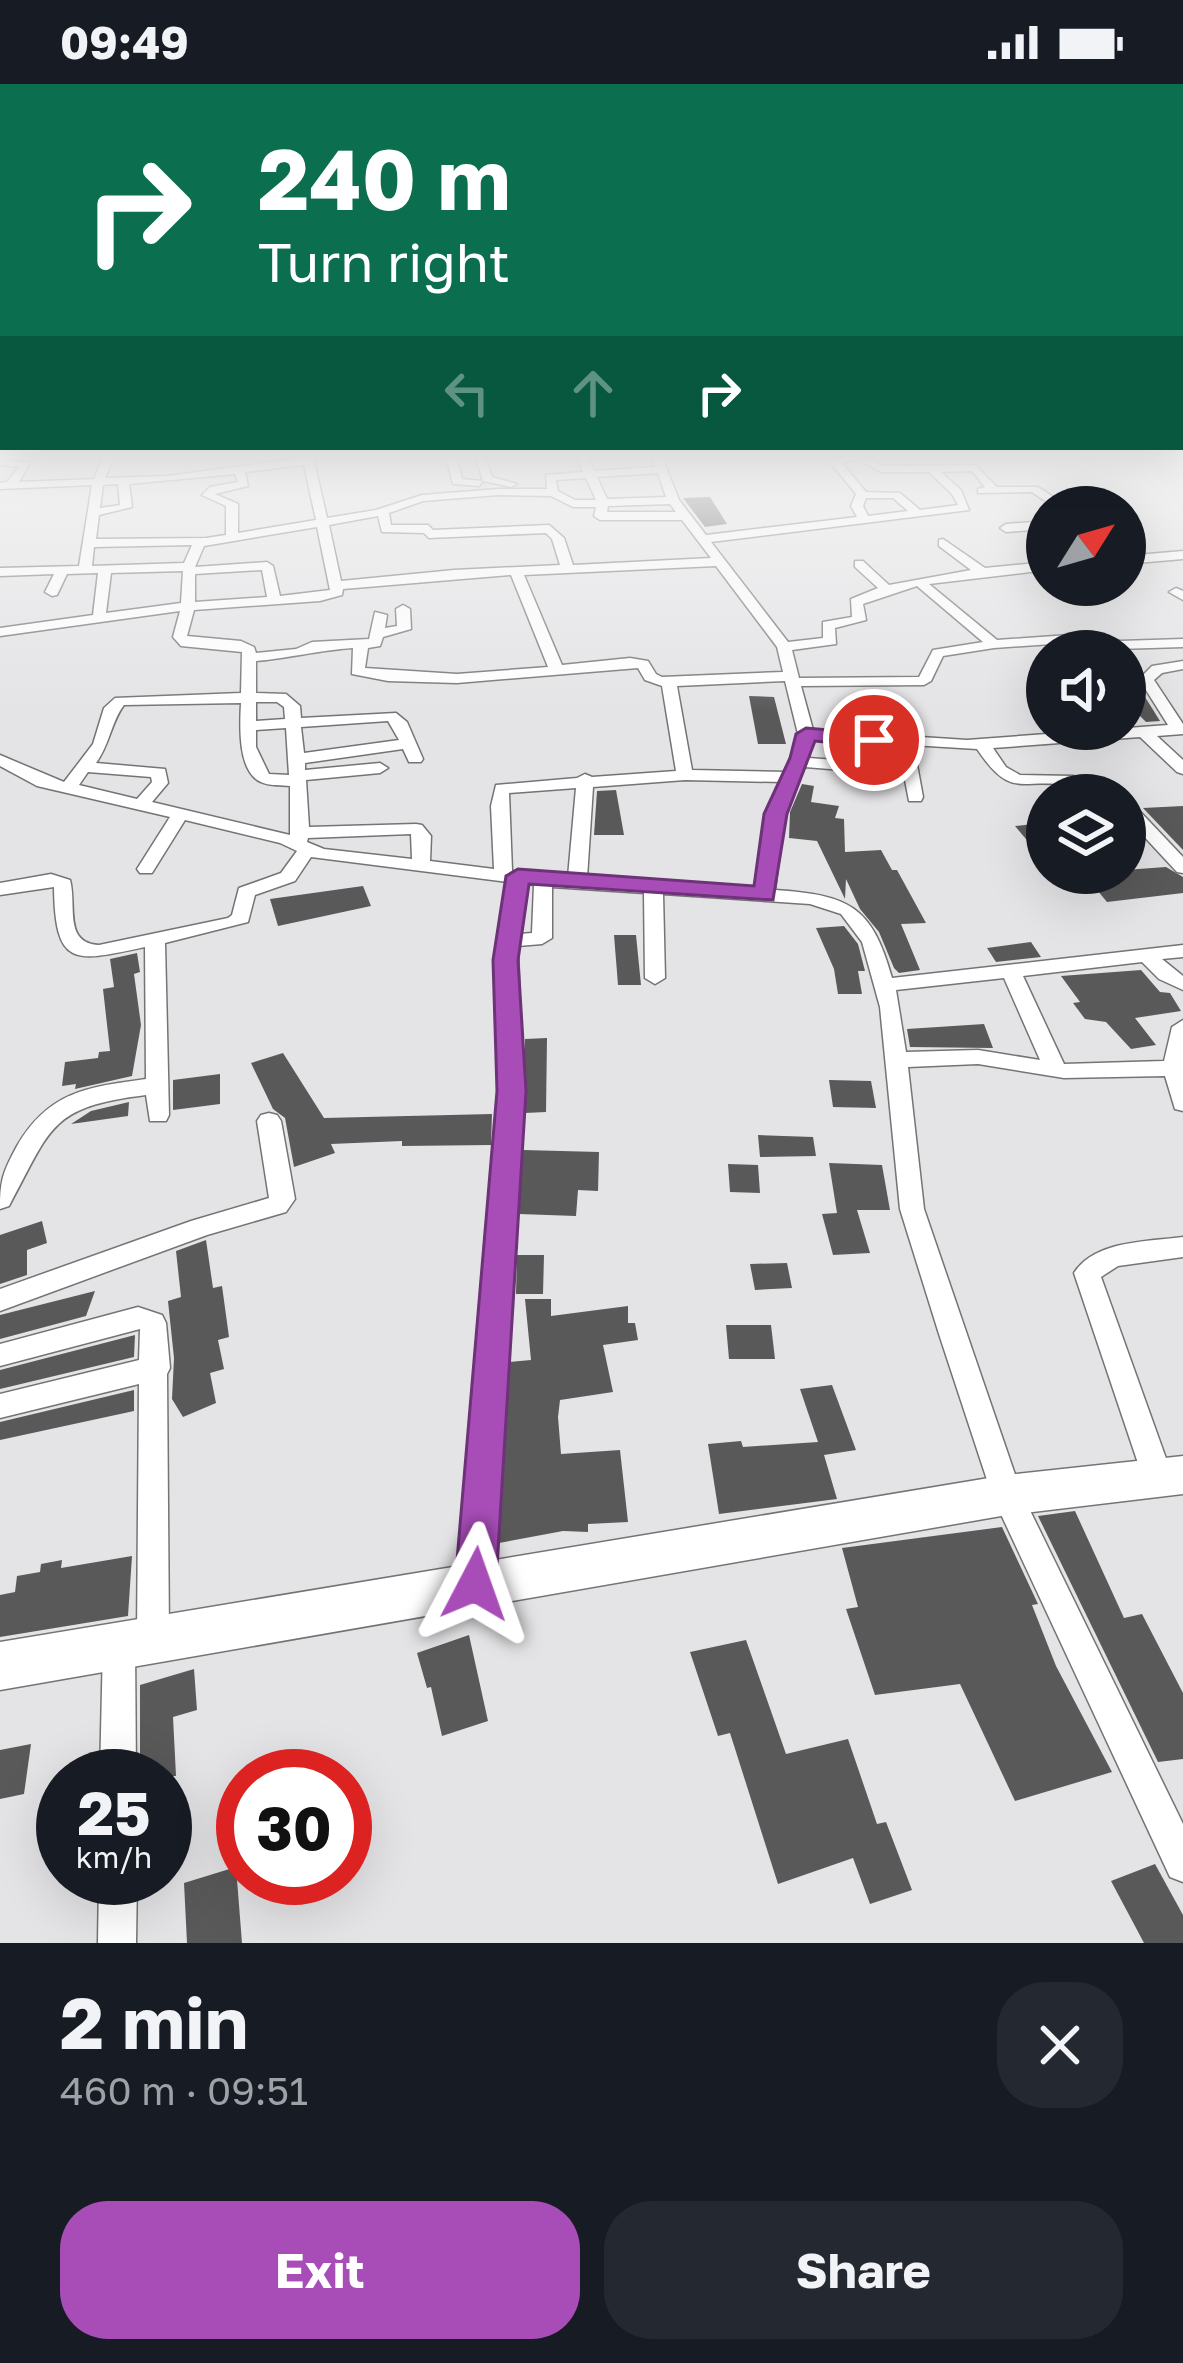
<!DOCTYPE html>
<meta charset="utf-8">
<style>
body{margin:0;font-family:"Golos Text",sans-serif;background:#242831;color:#f1f3f6;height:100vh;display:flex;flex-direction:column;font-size:45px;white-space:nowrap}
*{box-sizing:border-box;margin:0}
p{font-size:39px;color:#9ea1a6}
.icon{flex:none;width:66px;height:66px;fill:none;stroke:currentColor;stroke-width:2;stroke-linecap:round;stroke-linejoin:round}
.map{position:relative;height:1859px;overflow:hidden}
.drawer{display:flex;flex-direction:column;background:#171b24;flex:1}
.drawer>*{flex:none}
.guide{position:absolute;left:0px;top:0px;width:1185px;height:366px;box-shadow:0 12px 48px #0002;background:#0b6e4f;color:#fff;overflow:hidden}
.needle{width:78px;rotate:53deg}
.controls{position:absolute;left:1026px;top:402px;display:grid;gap:24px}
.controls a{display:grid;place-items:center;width:120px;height:120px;border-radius:50%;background:#171b24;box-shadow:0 12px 48px #0002;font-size:60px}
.speed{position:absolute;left:36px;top:1665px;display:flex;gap:24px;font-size:60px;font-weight:700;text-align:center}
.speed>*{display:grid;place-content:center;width:156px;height:156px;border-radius:50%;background:#171b24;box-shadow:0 12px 48px #0002;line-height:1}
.speed small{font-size:30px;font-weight:400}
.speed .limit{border:18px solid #d22;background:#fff;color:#111}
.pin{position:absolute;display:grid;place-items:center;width:102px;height:102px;color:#fff;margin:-51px;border:6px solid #fff;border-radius:50%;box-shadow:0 3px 12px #0007}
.me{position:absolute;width:132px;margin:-66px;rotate:4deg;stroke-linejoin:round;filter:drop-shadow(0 0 9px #0008)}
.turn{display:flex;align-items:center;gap:42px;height:252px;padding:0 60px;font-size:54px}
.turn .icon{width:156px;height:156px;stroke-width:2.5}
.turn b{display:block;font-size:84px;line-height:102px}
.lanes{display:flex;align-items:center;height:114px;padding:0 60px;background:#0003;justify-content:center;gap:60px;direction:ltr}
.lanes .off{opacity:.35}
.round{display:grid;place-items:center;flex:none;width:126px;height:126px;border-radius:48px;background:#242831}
.summary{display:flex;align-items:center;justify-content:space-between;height:204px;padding:0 60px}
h1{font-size:72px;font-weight:700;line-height:90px}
.action{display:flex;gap:24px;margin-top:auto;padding:24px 60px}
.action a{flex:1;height:138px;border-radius:48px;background:#a84db8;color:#fff;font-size:48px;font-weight:700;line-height:138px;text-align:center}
.action a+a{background:#242831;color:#f1f3f6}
.status{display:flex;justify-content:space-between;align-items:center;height:84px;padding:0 60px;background:#171b24;direction:ltr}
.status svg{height:33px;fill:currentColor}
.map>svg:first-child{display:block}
.building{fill:#5a595a}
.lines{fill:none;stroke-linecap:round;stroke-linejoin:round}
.street-casing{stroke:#747475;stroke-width:3}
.secondary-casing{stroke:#747475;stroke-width:3}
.street{fill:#fff;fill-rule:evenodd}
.secondary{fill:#fff;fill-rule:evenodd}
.route{fill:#a84db8;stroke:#6d3278;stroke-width:3}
</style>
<div class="status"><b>09:49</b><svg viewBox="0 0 49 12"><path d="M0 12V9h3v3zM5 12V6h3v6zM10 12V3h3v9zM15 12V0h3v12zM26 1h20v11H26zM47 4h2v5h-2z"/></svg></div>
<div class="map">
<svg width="1183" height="1859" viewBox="0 0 1183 1859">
<rect width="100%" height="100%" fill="#e4e4e6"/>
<g class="building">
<path d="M710 413 727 440 705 443 683 414Z"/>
<path d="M1137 600 1160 637 1146 638 1125 617V601Z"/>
<path d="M749 612 774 613 786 660H758Z"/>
<path d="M802 700 814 702 811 718 839 722 835 734 844 735 845 768 881 766 892 786H897L926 839 901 840 920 886 899 889 894 884 879 848 860 825 846 795 845 815 817 757 789 754 790 728Z"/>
<path d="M616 706 624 751H594L597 707Z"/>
<path d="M1183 722V766L1143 724Z"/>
<path d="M1042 739 1047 745V780L1015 742Z"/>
<path d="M1166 783 1183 793V809L1107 818 1083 789Z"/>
<path d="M363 802 371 822 278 842 270 815Z"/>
<path d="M844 842 858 860 865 887H858L862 910H838L834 885 816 844Z"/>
<path d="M614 851H636L641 901H618Z"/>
<path d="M1031 858 1041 873 996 878 987 864Z"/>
<path d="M137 869 140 888 134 890 141 941 132 992 75 1005 76 1000 62 1002 65 978 98 974 99 968 110 967 103 905 114 903 110 875Z"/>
<path d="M1141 886 1160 908 1170 909 1181 927 1135 934 1156 961 1131 965 1106 938 1085 935 1073 919 1080 918 1061 892Z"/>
<path d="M984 940 993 964 910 963 907 945Z"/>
<path d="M547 954 546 1028 525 1029V955Z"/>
<path d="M283 969 324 1034 492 1030 491 1061 402 1062V1057L331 1060 335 1069 294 1083 285 1034 273 1025 251 979Z"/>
<path d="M220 990V1020L173 1026V996Z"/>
<path d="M829 996 871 997 876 1024 833 1023Z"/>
<path d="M129 1018 128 1032 71 1040 91 1027Z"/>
<path d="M758 1051 813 1053 816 1072 760 1073Z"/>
<path d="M523 1066 599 1068 598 1107 578 1106 576 1132 519 1130Z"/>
<path d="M829 1079 882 1081 890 1126H857L870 1169 833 1171 822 1130 837 1129Z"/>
<path d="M728 1080 758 1081 760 1109 730 1108Z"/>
<path d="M42 1137 47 1159 27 1166V1191L0 1200V1151Z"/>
<path d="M206 1156 213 1204 222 1202 229 1253 218 1256 224 1285 210 1289 216 1319 183 1333 172 1315 174 1274 168 1217 181 1213 176 1167Z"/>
<path d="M517 1171H544L543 1210H516Z"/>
<path d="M787 1179 792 1204 755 1206 750 1180Z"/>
<path d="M95 1207 86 1232 0 1255V1231Z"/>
<path d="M525 1215H551V1232L628 1222V1239H635L638 1256 603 1261 613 1308 560 1316 558 1333 561 1370 620 1366 628 1438 588 1440V1448L563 1447 499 1459 509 1278 531 1276Z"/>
<path d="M726 1241H771L775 1275H729Z"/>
<path d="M135 1251 134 1273 0 1305V1286Z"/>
<path d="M832 1301 856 1366 824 1371 837 1415 719 1430 708 1360 741 1357 743 1363 818 1358 800 1305Z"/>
<path d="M134 1306V1327L0 1356V1338Z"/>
<path d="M1075 1427 1124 1534 1142 1530 1183 1609V1675L1158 1678 1038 1432Z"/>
<path d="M1002 1443 1038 1520 1032 1521 1056 1582 1112 1688 1015 1717 960 1600 875 1611 846 1525 858 1523 842 1464Z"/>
<path d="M132 1472 128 1532 0 1553V1511L15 1508 17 1492 40 1488 41 1480 62 1476 61 1484Z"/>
<path d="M469 1551 488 1637 442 1652 431 1603 427 1604 417 1569Z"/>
<path d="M746 1556 786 1670 848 1655 877 1740 886 1738 912 1806 870 1820 853 1774 778 1800 730 1649 718 1652 690 1568Z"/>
<path d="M194 1585 197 1626 173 1633 176 1692H140V1601Z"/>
<path d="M31 1660 24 1710 0 1715V1666Z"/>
<path d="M1155 1780 1183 1831V1859H1144L1111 1797Z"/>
<path d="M236 1783 242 1859H187L184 1799Z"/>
</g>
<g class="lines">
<defs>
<g id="street">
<path d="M302 368H312L327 434 376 426 422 411 498 405H547L546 391 583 388 575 368H585L594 387 655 383 650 368H660L679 416 706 451 857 433 851 422 856 410 830 378 850 371 848 368H861L883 382 975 381 997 403H1038L1068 423H1054L1032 408 978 409V405L985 403 972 387 941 388 961 406 969 426 711 458 788 558 823 554V538L852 533 851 515 878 504 855 483V477H863L889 501 971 486 939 462V456L943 455 985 484 1047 478V486L929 500 997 556 1097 549 1120 557 1183 555V563L1118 565 1096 557 994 564 943 572 931 597 924 601 801 602 813 646 967 656 1168 641 1139 595 1152 582 1183 577V585L1162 589 1154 596 1183 640V650L1157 652 1183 676V690L1177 688 1140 653 993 664 1006 683 1020 691 1073 692 1118 711C1100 711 1088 705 1071 702 1020 692 1013 718 977 665L813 655 809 674 902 681 904 675H916L923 713 921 717H909L904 691 805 683 784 730 775 806C848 811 872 821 892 894L1183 861V873L1162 875 1183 892V906L1159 895 1142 878 1023 892 1064 980 1164 977 1172 943 1183 936V1027L1175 1025 1165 992 1064 994 978 980 908 983 924 1125 1021 1408 1183 1740V1798L1170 1793 992 1411 939 1250 900 1125 880 923 862 858 841 830 810 820 663 810 665 894 655 900 645 894 644 809 552 803V854L542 860 518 862 522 1007 491 1500 486 1511 475 1515 464 1511 459 1500 500 1007 496 876 508 798 311 773 295 797 255 811 248 838 165 859 169 1031 166 1037H150L146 1011C49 1023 52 1043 9 1122L0 1125C0 1096 3 1088 17 1062 49 1007 88 1003 146 995L145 863C75 878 55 885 54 803L0 811V799L51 790 70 796C77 821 63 859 99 861L228 834 232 831 239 804 281 789 297 767 280 759 185 736 152 789H140L137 785 170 733 37 702 0 682V671L64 698 93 660 104 624 115 614 241 609 242 568 181 562 173 553 180 527 0 552V544L93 531 98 489 67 490 57 511 52 512 45 508 54 490 0 492V484L79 482 92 401 0 405V399L7 398 19 383 0 381V375L30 379 19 398 94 395 103 374 108 371 113 374 105 394 167 392 303 374ZM858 375 881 388H929L952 410 958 421 920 426 900 409 866 408 842 379ZM304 381 316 436 238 449V420L215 410 248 402 245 388ZM658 389 666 413 607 415 597 393ZM235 390 238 398 210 403 202 411 226 422V451L206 454 96 455 99 431 132 423 129 400ZM586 394 596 416H575L558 407 556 396ZM118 400 120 421 100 424 103 401ZM498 411 551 412 573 423H596L594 432 600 436H682L711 474 573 481 564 454 549 441 433 446 428 441H391L389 429 423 417ZM866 414H893L908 427 868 432 863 422ZM670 420 676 428H607L608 422ZM378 432 382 448 424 449 429 454 546 449 552 455 560 481 454 486 341 497 329 441ZM317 443 330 506 280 512 273 482 267 478 195 483 204 462ZM192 461 184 479 92 482 94 463ZM716 482 777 563 783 588 662 593 656 590 648 577 630 574 562 581 524 491ZM262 486 267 513 195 518V490ZM183 487 181 519 106 529 111 489ZM511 491 548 583 457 590 365 584 368 564 380 562 383 553 411 545 410 525 403 521 396 525 397 542 385 544 387 531 375 528 369 555 312 558 296 565 256 569 254 563 241 557 187 552 194 526 320 517 342 511 343 505ZM917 502 983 558 933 566 919 593 799 594 792 566 836 560 835 544 866 536 863 520ZM353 564 352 590 388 597 457 599 638 584 645 596 662 602 676 687 592 693 585 690 577 694 496 701 491 722 494 785 430 777 431 752 422 741 416 740 309 743 306 696 380 689 388 684 380 679 305 686V679L403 665 409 678H421L423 675 407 638 396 629 301 634 300 622 286 610 256 609V577C290 574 320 566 353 564ZM785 597 798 650 786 688 692 686 677 602ZM256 618H277L284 623 285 635 256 637ZM241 619C240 639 237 688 261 698 268 702 282 701 290 702V751L152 718 168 699 165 685 96 679C110 660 111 638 124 621ZM388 637 399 656 304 669 301 643ZM286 644 289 691 269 690 256 663V646ZM88 688 151 693 152 698 137 715 79 701ZM685 696 782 698 766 730 756 805 587 794 593 703ZM576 704 568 793 512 787 509 709ZM411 750 412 775 324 765 307 758 308 754ZM526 800 534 801 532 849 519 850ZM1004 894 1040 976 978 966 906 968 896 906Z"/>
<path d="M445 368H455L462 395 483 397 474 368H484L492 393 517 400 511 403 483 397 479 402 453 400Z"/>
<path d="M925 368H936L938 371 933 374Z"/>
<path d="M1047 437V445L1006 448 1000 444 1006 440Z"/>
<path d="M1183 467V475L1125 480V472Z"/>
<path d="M1176 504 1183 507V516L1169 508Z"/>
<path d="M1125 717 1131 718 1183 773V789L1177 788 1125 732Z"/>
<path d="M269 1029 277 1031 281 1037 295 1115 286 1128 207 1151 0 1227V1205L191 1137 269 1114 257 1037 261 1031Z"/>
<path d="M1183 1153V1173L1118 1182 1101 1193 1173 1394 1168 1404 1158 1407 1148 1404 1143 1394 1074 1189C1095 1156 1148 1158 1183 1153Z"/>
<path d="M138 1223 162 1231 166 1239 170 1284 167 1290 169 1553 165 1565 153 1569 141 1565 137 1553 139 1300 0 1334V1310L139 1276 140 1245 0 1282V1260Z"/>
<path d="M119 1545 131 1549 135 1561 136 1692H100L103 1561 107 1549Z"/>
<path d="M99 1794H137L136 1859H98Z"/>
</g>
<path id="secondary" d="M1183 1372V1410L1007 1431 0 1606V1558L1007 1391Z"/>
</defs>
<use href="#street" class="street-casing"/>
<use href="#secondary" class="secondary-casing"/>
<use href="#street" class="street"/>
<use href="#secondary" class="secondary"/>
</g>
<linearGradient id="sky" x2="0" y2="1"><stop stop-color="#77aad9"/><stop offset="0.59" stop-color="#f3f3f4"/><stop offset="1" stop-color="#f3f3f4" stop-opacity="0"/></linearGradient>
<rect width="1183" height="628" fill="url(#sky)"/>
<path class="route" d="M806 644 874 650 884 656 874 663 815 657 787 730 773 816 529 800 518 876 526 1007 496 1500 490 1514 475 1520 461 1514 455 1500 497 1007 493 876 506 792 518 785 754 802 764 730 790 674 796 650Z"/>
</svg>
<div class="controls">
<a><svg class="needle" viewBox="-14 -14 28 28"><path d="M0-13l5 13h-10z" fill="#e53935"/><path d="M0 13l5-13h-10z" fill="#9ea1a6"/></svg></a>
<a><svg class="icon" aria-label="sound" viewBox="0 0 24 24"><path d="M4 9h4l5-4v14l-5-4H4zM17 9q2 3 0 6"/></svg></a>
<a><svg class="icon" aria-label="layers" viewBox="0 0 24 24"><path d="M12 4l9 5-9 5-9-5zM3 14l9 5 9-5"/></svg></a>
</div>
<div class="speed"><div>25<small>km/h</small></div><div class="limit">30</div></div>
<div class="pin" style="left:874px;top:656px;background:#d93025"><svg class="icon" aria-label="arrive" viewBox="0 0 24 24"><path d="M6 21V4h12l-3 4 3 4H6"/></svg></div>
<svg class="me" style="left:475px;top:1500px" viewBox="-20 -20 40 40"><path d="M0-17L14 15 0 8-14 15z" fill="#a84db8" stroke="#fff" stroke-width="4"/></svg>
<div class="guide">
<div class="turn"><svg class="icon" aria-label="right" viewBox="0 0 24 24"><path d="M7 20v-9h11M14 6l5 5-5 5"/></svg><div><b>240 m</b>Turn right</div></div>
<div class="lanes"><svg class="icon off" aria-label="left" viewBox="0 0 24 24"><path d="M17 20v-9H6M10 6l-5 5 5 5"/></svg><svg class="icon off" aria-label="ahead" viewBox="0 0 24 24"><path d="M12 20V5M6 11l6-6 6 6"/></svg><svg class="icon" aria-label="right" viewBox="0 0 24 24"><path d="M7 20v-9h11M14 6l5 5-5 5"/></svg></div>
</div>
</div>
<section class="drawer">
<div class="summary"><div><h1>2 min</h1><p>460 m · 09:51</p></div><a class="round"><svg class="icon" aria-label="close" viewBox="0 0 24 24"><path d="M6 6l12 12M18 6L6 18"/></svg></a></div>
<div class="action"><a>Exit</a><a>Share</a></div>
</section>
